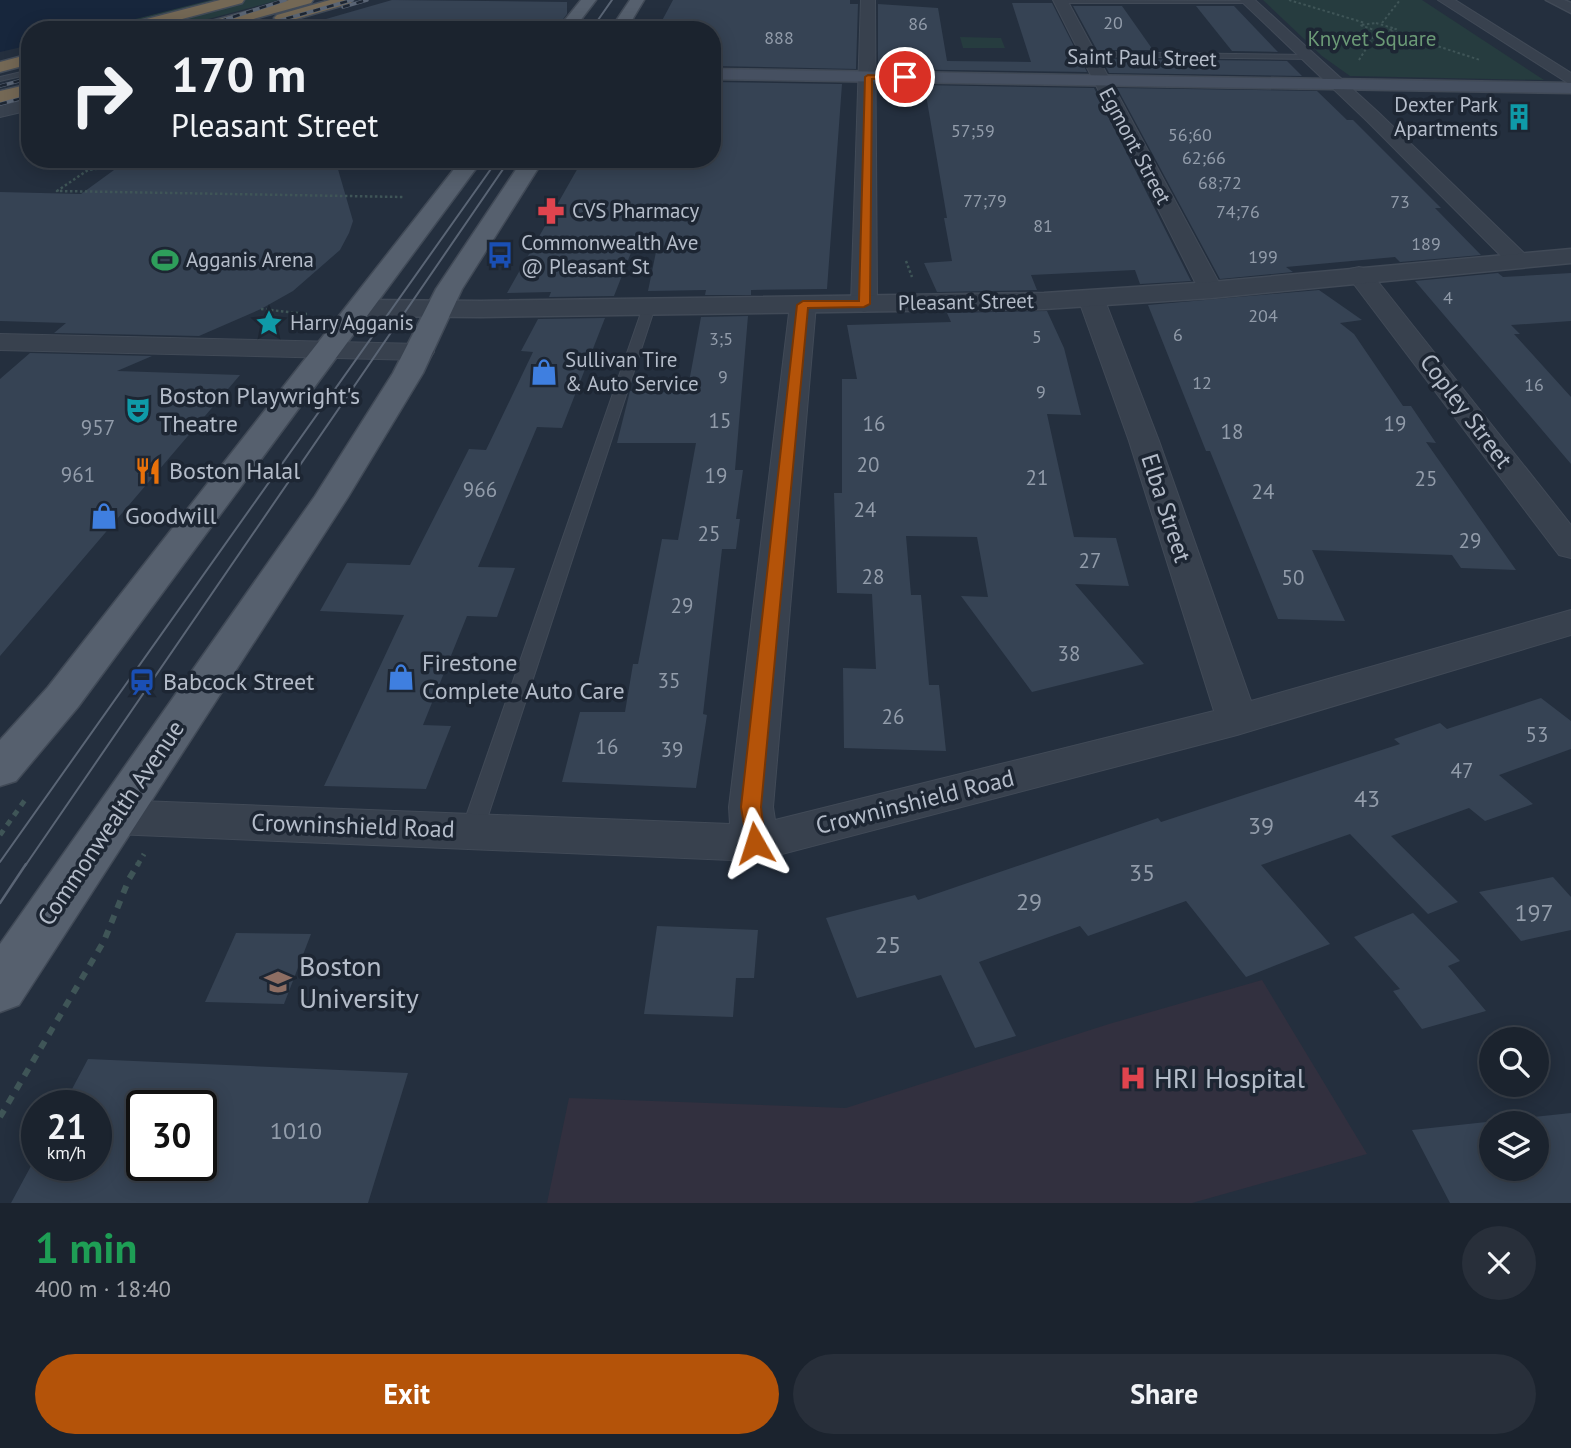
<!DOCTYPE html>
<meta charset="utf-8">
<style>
body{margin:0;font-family:"PT Sans",sans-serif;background:#282f3a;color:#f1f3f6;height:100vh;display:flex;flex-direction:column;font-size:26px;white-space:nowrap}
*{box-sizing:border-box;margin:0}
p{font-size:23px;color:#a0a4aa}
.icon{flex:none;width:38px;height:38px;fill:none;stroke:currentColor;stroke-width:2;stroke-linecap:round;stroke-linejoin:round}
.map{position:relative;height:1203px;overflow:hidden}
.drawer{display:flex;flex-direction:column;background:#1b232e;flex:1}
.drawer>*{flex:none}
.top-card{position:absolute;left:21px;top:21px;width:700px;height:147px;border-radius:28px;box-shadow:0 4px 18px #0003,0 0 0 2px #39404a;background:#1b232e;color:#f1f3f6;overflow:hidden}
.buttons{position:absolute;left:1479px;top:1027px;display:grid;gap:14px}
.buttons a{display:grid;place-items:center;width:70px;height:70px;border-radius:50%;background:#1b232e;box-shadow:0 4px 18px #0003,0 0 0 2px #39404a;font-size:35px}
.speed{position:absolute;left:21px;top:1090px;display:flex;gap:14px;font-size:35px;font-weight:700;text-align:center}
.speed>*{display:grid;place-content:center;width:91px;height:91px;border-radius:50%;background:#1b232e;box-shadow:0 4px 18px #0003,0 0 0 2px #39404a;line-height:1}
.speed small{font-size:18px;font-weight:400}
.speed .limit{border:4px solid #111;border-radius:10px;background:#fff;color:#111}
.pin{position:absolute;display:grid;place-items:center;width:60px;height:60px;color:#fff;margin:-30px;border:4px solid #fff;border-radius:50%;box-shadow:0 2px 7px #0007}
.me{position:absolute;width:77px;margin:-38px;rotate:354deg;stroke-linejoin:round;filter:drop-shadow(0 0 5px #0008)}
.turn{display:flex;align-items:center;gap:24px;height:147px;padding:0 35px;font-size:32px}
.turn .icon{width:91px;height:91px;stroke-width:2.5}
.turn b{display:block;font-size:49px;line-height:60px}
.round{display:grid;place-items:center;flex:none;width:74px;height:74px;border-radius:37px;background:#282f3a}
.overview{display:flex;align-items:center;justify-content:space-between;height:119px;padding:0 35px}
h1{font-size:42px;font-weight:700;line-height:52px;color:#1e9e55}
.cta{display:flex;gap:14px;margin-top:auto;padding:14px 35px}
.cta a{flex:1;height:80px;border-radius:42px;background:#b45309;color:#fff;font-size:28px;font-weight:700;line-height:80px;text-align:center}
.cta a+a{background:#282f3a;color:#f1f3f6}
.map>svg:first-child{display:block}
.medical{fill:#32303f}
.green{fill:#263c3f}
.water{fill:#17263c}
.building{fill:#364354;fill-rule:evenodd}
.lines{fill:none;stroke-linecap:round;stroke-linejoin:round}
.service-casing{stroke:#414a57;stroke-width:2}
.minor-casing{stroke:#414a57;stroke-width:2}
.tertiary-casing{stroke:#414a57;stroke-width:3}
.secondary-casing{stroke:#414a57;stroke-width:3}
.primary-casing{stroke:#414a57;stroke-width:3}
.motorway-casing{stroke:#434c59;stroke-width:3}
.path-far3{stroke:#3f5557;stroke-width:2;stroke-dasharray:2.5 2.5;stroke-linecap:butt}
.path-far2{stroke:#3f5557;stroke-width:2.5;stroke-dasharray:2.5 2.5;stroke-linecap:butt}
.path-far1{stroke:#3f5557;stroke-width:5;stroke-dasharray:6 6;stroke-linecap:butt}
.path{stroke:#3f5557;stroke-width:6;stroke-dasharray:8 8;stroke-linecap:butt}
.service{fill:#38414e;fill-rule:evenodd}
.minor{fill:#38414e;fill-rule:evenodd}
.tertiary{fill:#38414e;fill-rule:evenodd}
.secondary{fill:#465061;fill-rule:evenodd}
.primary{fill:#56606e;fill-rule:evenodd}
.motorway{fill:#746855;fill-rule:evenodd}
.tram-far1{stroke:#5a6575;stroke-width:2}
.tram{stroke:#5a6575;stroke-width:2.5}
.rail-casing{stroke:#5a6575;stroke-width:3.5}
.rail{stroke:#1d2633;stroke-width:2.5;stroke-dasharray:7;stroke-linecap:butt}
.route{fill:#b45309;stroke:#753606;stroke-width:2}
.labels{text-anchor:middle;stroke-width:7;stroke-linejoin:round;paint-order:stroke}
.far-number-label{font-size:18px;fill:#929caa}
.far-park-label{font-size:21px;fill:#6b9a76;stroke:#1d2633}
.far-street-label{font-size:21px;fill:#b4bcc9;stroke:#1d2633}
.far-poi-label{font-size:21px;fill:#b4bcc9;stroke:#1d2633;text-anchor:start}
.number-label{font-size:21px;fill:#929caa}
.poi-label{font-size:24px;fill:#b4bcc9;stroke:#1d2633;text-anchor:start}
.street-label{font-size:24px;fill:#b4bcc9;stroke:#1d2633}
.near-number-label{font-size:24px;fill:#929caa}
.near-poi-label{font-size:28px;fill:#b4bcc9;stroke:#1d2633;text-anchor:start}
</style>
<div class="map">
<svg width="1571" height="1203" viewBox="0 0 1571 1203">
<rect width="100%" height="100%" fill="#242f3e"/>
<path class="medical" d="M1262 980 1367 1154 1192 1203H547L569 1098 846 1108 1109 1024Z"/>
<g class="green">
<path d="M210 0H279L167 30H92Z"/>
<path d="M1263 0H1422L1544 80 1350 76 1322 56Z"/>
<path d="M960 37 1001 38 1005 48H963Z"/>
</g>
<path class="water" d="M0 0H210L92 30H30V45L0 52Z"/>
<g class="building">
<path d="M392 0 567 2V14L555 30H320L319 21Z"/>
<path d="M673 0H850V4H858L856 69 712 66V30H657Z"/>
<path d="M1012 3H1052L1087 72 878 69V4L938 8 947 61 1031 62Z"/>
<path d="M1073 6H1122L1153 50H1097Z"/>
<path d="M1196 6H1234L1278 52 1232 51Z"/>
<path d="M1102 59 1287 61 1302 76 1109 73Z"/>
<path d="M712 82 842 84 827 289 751 290V295H705L706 290 648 291 657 247 636 240 614 296 549 297 551 292 507 293 583 159H712Z"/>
<path d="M920 85 1094 88 1191 281 1140 284 1135 270 1031 275 1037 290 937 292 924 263 952 261 944 218H947L926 95H922Z"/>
<path d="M1117 88 1317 91 1347 120H1353L1441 208H1435L1481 255 1400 262 1395 257 1286 267 1293 272 1220 279Z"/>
<path d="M150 159H335L353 221 349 233 340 250 293 291 261 309 199 336 54 333 66 323 0 321V192L81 194 114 170H135Z"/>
<path d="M1498 273 1503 277 1571 273V321L1511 325 1520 334H1514L1571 397V464L1415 281Z"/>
<path d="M1319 290 1362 320 1340 323 1354 334 1403 406H1411L1436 443 1426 442 1516 570 1461 568 1452 555 1312 550 1345 621 1278 619 1210 451H1206L1148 305Z"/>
<path d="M1047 311 1064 348 1081 415 1047 414 1074 537 1116 538 1129 586 1075 584 1144 664 1032 692 961 596 988 597 977 537 906 536 911 595H921L929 685H939L946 751 844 748 843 668 876 669 872 594 837 593 834 493H842V379H857L847 325 951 322 947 313Z"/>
<path d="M748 316 735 470H743L736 519H740L736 549H722L703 714 707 715 696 788 562 782 580 712H625L633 664H638L662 539 678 540 685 503 696 443H617L630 391 687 393 701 317Z"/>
<path d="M605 318 562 428 537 427 478 567 515 568 497 617 467 616 423 725 451 726 426 789 324 786 404 615 320 611 347 563 410 565 469 449 486 450 533 352 521 351 538 319Z"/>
<path d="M30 353 152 356 117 371 240 375 0 656V379Z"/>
<path d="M1541 698 1571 721V749L1499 775 1533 804 1485 821 1469 808 1391 836 1458 902 1428 914 1350 834 1261 865 1330 944 1246 977 1186 901 1088 936 1080 926 979 962 1016 1036 975 1048 941 975 857 998 826 918 915 895 918 900 1158 818 1161 822 1400 744 1394 739 1440 723 1447 729Z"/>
<path d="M1553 877 1571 897V930L1521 941 1479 892Z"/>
<path d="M1413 913 1460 961 1448 966 1486 1011 1422 1029 1393 991 1400 989 1354 937Z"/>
<path d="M657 926 758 930 754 978H736L733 1017 644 1014Z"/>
<path d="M236 933 311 934 284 1004 205 1002Z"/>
<path d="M88 1059 408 1073 368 1203H11L31 1166H96V1106H63ZM142 1106H201V1166H142Z"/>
<path d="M1571 1113V1203H1450L1412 1130ZM1491 1124H1536V1169H1491Z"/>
</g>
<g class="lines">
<defs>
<g id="service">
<path d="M1057 0 1249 1 1252 3H1060Z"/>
<path d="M224 18 226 21 198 30H186Z"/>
<path d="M1084 52 1310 55 1314 57 1310 59 1087 56Z"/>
<path d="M30 70V74L0 81V77Z"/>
<path d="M649 303 655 307 483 831 480 837 472 839 464 837 461 831 643 307Z"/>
</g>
<g id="minor">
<path d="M861 0H875L877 304 873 309 864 312 855 309 851 304Z"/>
<path d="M1053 0H1067L1223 290 1220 295 1211 297 1202 295 1199 290Z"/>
<path d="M1240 0H1255L1379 113 1525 254 1529 259 1525 264H1509L1367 121Z"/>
<path d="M1438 0H1455L1571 73V85Z"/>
<path d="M30 99V110L0 117V106Z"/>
<path d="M1359 267 1368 269 1571 525V558L1559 555 1350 279 1347 274 1350 269Z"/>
<path d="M1091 290 1100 293 1104 298 1159 441 1251 701 1571 610V635L1237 735 755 861 114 834 98 829 92 817 98 805 114 800 730 824 729 807 790 305 794 300 803 297 812 300 816 305 773 807 775 820 1214 711 1129 441 1078 298 1082 293Z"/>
<path d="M0 334 420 344 430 346 434 352 430 358 420 360 0 350Z"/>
</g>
<g id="tertiary">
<path d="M1546 0H1564L1571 3V13Z"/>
<path d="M1571 249V263L1211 298 1044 309 481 317 360 316 351 314 347 308 351 302 360 300 481 301 1044 293 1211 282Z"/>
</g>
<path id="secondary" d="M712 69 1571 83V93L712 79Z"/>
<g id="primary">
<path d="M581 0H596L573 30H557Z"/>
<path d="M630 0H644L626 30H610Z"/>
<path d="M462 159H483L78 707 16 781 0 786V740L48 687Z"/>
<path d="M523 159H544L462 289 423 373 348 497 19 1005 0 1012V944L315 496 393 373 436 289Z"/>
</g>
<g id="motorway">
<path d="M220 0H244L242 3 141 30H114L116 27Z"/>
<path d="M289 0H313L311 3 214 30 204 29 202 26 204 23Z"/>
<path d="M330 0H353L351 3 282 23 274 18 277 15Z"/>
<path d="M30 54V64L0 72V62Z"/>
<path d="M30 84V95L0 103V91Z"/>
</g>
</defs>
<use href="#service" class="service-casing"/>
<use href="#minor" class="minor-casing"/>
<use href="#tertiary" class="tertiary-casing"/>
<use href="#secondary" class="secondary-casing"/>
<use href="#primary" class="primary-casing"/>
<use href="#motorway" class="motorway-casing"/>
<g class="path-far3">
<path d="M1289 0 1365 23"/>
<path d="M1376 23 1396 29 1377 31 1360 25Z"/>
<path d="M1382 23 1400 0"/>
<path d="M425 24 519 22"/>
<path d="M516 24 541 23"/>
<path d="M1391 31 1480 60"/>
<path d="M1359 60 1377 31"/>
</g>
<g class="path-far2">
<path d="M131 159 109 167 88 170 57 191 403 197"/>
<path d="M906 261 912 277"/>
<path d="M261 309 307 314"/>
</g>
<g class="path-far1">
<path d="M0 835 25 800"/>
<path d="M137 866 144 854"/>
</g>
<path class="path" d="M0 1117 104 941 129 879 138 864"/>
<use href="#service" class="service"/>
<use href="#minor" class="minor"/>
<use href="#tertiary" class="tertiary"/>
<use href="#secondary" class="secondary"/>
<use href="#primary" class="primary"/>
<use href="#motorway" class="motorway"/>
<g class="tram-far1">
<path d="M591 30 612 0"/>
<path d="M0 862 498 159"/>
<path d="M25 866 510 159"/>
</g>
<path class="tram" d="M0 903 26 864"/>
<defs>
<g id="rail">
<path d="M343 7 367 0"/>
<path d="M193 30 285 0"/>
<path d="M246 30 352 0"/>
<path d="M0 86 30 78"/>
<path d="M0 104 30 96"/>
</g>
</defs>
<use href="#rail" class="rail-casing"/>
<use href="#rail" class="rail"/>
</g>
<path class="route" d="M868 75 909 77 872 79 870 304 864 307 808 308 761 807 765 843 762 849 755 851 748 849 741 807 797 305 803 301H859L865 77Z"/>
<defs>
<symbol id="building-bare" viewBox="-9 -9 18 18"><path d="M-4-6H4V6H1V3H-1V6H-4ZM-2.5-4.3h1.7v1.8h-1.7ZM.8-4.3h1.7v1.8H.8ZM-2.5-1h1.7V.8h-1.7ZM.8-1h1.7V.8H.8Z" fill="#0f9aa8" stroke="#1d2633" stroke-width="2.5" paint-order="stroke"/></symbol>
<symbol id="pharmacy-bare" viewBox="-9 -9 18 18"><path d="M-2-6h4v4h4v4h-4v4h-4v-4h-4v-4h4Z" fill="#e0444e" stroke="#1d2633" stroke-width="2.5" paint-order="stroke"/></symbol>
<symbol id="bus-bare" viewBox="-9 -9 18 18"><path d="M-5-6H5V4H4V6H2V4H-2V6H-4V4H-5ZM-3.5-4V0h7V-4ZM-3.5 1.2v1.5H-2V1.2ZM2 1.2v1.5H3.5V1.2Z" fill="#1a4fb4" stroke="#1d2633" stroke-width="2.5" paint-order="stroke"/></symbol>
<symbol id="stadium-bare" viewBox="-9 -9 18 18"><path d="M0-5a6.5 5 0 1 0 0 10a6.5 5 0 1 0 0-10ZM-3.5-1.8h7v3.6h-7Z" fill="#2e9e5b" stroke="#1d2633" stroke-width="2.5" paint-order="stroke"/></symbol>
<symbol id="sight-bare" viewBox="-9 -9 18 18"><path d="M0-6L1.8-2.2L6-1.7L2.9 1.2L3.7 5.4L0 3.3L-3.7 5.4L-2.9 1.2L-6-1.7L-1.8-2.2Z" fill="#0f9aa8" stroke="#1d2633" stroke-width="2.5" paint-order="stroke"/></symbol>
<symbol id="shop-bare" viewBox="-9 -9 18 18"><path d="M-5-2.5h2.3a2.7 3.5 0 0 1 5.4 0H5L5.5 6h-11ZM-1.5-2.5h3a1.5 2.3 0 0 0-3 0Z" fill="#3f7fe0" stroke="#1d2633" stroke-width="2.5" paint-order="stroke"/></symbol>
<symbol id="theatre-bare" viewBox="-9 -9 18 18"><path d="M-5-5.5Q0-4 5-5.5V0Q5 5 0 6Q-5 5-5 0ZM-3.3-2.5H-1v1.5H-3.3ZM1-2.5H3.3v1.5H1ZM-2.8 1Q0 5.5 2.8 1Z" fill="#0f9aa8" stroke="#1d2633" stroke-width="2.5" paint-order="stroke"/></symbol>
<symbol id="restaurant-bare" viewBox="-9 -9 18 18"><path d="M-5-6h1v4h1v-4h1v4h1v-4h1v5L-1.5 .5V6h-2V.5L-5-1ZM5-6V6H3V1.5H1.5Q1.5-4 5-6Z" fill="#e8710a" stroke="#1d2633" stroke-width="2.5" paint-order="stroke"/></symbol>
<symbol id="station-bare" viewBox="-9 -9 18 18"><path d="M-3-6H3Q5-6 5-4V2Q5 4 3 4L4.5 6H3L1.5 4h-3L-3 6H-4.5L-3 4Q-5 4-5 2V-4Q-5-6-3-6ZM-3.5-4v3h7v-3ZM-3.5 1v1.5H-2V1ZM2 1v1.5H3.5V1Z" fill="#1a4fb4" stroke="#1d2633" stroke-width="2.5" paint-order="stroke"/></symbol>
<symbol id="university-bare" viewBox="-9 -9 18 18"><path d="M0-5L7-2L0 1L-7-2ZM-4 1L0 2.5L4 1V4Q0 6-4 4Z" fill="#8d6e63" stroke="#1d2633" stroke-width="2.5" paint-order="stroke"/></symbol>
<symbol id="hospital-bare" viewBox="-9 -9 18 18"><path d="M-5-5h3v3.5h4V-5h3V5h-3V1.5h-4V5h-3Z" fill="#e0444e" stroke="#1d2633" stroke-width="2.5" paint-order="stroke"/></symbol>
</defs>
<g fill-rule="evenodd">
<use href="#building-bare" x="1500" y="98" width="38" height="38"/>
<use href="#pharmacy-bare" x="532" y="192" width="38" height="38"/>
<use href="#bus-bare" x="481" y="236" width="38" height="38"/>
<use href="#stadium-bare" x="146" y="241" width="38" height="38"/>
<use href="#sight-bare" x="250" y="304" width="38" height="38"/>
<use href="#shop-bare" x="525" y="353" width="38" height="38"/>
<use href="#theatre-bare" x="119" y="391" width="38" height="38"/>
<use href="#restaurant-bare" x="129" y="452" width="38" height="38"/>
<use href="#shop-bare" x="85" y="497" width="38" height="38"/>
<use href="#shop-bare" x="382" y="658" width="38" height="38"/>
<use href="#station-bare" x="123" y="663" width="38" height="38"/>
<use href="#university-bare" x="259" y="963" width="38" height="38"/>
<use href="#hospital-bare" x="1114" y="1059" width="38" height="38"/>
</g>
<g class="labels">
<g class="far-number-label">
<text x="1113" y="29">20</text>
<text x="918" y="30">86</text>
<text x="779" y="44">888</text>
<text x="973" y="137">57;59</text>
<text x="1190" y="141">56;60</text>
<text x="1204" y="164">62;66</text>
<text x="1220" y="189">68;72</text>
<text x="985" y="207">77;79</text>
<text x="1400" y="208">73</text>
<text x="1238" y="218">74;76</text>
<text x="1043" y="232">81</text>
<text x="1426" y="250">189</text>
<text x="1263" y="263">199</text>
<text x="1448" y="304">4</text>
<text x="1263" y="322">204</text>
<text x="1178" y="341">6</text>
<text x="1037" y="343">5</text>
<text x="721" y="345">3;5</text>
<text x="723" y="383">9</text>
<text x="1202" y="389">12</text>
<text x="1534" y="391">16</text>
<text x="1041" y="398">9</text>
</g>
<g class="far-park-label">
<text x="1372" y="46">Knyvet Square</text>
</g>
<g class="far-street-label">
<text transform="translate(1142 58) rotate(1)" y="7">Saint Paul Street</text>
<text transform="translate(1135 146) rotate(62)" y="7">Egmont Street</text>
<text transform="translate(966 302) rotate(-1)" y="7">Pleasant Street</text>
</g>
<g class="far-poi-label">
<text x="1498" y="112" text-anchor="end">Dexter Park<tspan x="1498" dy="24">Apartments</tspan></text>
<text x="572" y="218">CVS Pharmacy</text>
<text x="521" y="250">Commonwealth Ave<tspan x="521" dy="24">@ Pleasant St</tspan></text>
<text x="186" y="267">Agganis Arena</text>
<text x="290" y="330">Harry Agganis</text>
<text x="565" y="367">Sullivan Tire<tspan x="565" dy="24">&amp; Auto Service</tspan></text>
</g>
<g class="number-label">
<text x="720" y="428">15</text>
<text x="874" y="431">16</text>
<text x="1395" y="431">19</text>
<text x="98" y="435">957</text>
<text x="1232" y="439">18</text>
<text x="868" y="472">20</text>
<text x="78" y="482">961</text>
<text x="716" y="483">19</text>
<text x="1037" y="485">21</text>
<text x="1426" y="486">25</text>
<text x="480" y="497">966</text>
<text x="1263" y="499">24</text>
<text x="865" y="517">24</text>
<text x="709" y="541">25</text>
<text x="1470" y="548">29</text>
<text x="1090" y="568">27</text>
<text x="873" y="584">28</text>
<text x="1293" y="585">50</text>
<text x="682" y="613">29</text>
<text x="1069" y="661">38</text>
<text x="669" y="688">35</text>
<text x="893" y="724">26</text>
<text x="1537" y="742">53</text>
<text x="607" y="754">16</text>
<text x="672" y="757">39</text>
<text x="1462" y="778">47</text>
</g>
<g class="poi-label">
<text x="159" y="404">Boston Playwright's<tspan x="159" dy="28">Theatre</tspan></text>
<text x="169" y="479">Boston Halal</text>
<text x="125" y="524">Goodwill</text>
<text x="422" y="671">Firestone<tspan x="422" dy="28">Complete Auto Care</tspan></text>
<text x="163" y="690">Babcock Street</text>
</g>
<g class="street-label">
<text transform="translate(1466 411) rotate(53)" y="8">Copley Street</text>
<text transform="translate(1166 508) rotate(72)" y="8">Elba Street</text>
<text transform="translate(915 802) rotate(-14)" y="8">Crowninshield Road</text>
<text transform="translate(111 823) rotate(-56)" y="8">Commonwealth Avenue</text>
<text transform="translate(353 826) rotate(2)" y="8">Crowninshield Road</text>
</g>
<g class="near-number-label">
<text x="1367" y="807">43</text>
<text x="1261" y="834">39</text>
<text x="1142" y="881">35</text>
<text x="1029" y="910">29</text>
<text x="1534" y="921">197</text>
<text x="888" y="953">25</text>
<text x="296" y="1139">1010</text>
</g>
<g class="near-poi-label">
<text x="299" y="976">Boston<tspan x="299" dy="32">University</tspan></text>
<text x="1154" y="1088">HRI Hospital</text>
</g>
</g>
</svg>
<div class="buttons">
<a><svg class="icon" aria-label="search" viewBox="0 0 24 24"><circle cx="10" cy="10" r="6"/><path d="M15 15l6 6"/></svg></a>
<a><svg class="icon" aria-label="layers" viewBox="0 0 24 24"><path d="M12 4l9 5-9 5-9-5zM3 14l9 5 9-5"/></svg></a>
</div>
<div class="speed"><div>21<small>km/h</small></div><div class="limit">30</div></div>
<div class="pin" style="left:905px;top:77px;background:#d93025"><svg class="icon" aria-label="arrive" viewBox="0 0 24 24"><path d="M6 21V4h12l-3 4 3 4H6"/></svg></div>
<svg class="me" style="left:755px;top:843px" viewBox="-20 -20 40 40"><path d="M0-17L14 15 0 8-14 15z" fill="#b45309" stroke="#fff" stroke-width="4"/></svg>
<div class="top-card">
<div class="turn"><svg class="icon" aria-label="right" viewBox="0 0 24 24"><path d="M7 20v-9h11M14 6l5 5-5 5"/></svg><div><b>170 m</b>Pleasant Street</div></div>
</div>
</div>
<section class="drawer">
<div class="overview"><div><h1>1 min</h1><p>400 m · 18:40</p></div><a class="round"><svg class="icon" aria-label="close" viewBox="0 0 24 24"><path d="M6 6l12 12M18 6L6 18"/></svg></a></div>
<div class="cta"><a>Exit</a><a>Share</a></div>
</section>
